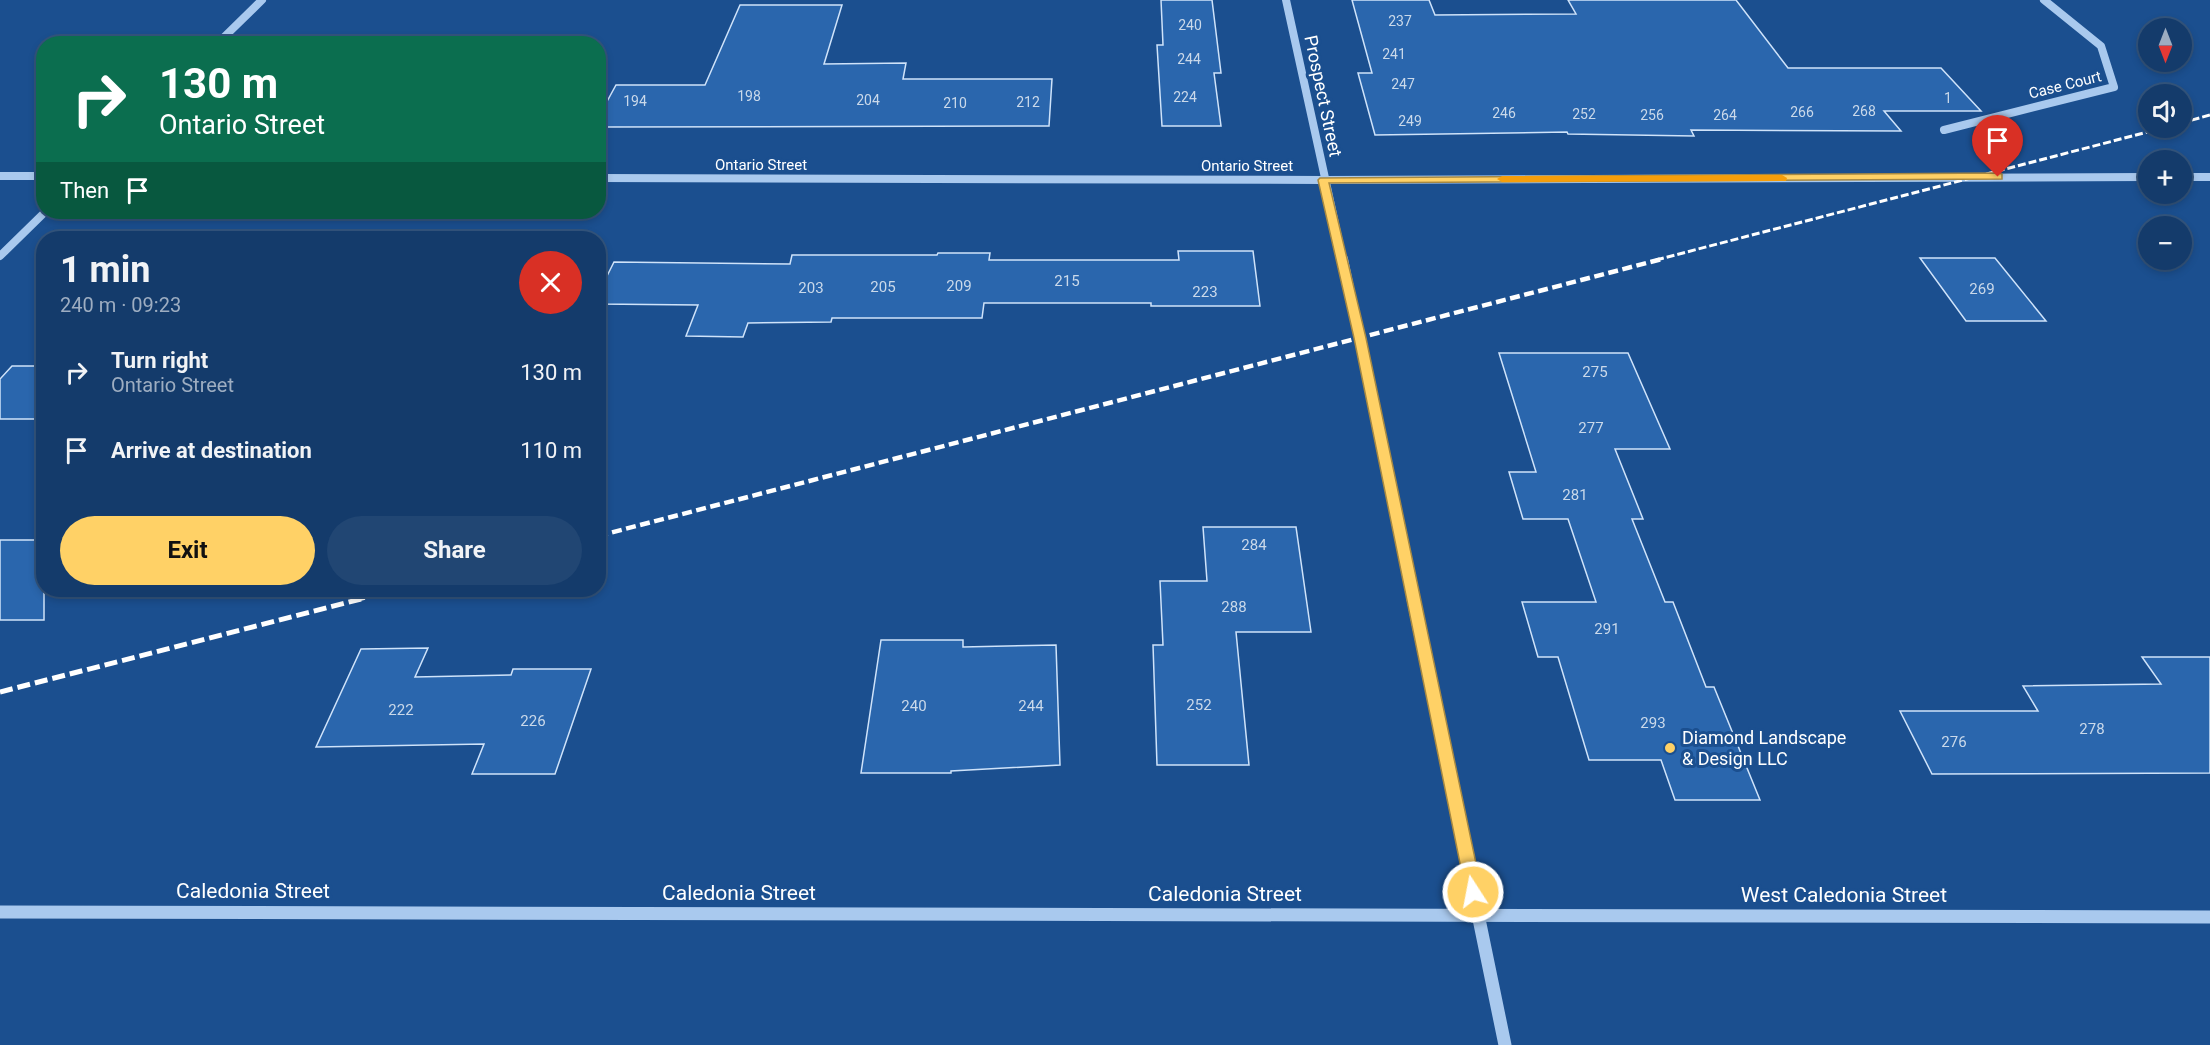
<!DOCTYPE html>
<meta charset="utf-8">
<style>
body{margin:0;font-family:Roboto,sans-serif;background:#214673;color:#f1f3f6;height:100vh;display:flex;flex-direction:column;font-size:22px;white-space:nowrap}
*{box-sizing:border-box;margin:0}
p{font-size:20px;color:#9dadc1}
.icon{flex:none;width:33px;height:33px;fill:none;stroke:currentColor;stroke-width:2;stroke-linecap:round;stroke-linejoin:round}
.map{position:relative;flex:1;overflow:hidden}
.sheet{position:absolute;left:36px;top:231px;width:570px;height:366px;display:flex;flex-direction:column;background:#143b6b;border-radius:24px;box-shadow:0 3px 9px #0003,0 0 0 2px #33557e}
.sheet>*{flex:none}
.hud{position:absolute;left:36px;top:36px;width:570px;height:183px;border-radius:24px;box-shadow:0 3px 9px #0003,0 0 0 2px #33557e;background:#0b6e4f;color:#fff;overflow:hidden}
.needle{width:39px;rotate:180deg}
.controls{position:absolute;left:2138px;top:18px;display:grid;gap:12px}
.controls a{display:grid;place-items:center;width:54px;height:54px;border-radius:50%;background:#143b6b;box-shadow:0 3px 9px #0003,0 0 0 2px #33557e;font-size:30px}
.pin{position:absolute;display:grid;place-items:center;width:51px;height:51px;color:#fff;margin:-62px -26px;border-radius:50% 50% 50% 0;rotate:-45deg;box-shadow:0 0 6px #0007}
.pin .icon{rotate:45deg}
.me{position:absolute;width:66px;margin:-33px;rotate:349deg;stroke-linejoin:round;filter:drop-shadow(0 0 4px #0008)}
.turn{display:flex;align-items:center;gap:21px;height:126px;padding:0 24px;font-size:27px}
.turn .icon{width:78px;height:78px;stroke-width:2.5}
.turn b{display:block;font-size:42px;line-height:51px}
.then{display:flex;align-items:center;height:57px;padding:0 24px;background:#0003;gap:12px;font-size:22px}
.round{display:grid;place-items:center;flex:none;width:63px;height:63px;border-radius:32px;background:#214673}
.summary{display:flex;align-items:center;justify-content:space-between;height:102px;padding:0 24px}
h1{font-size:36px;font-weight:700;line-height:45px}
.button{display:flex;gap:12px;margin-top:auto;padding:12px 24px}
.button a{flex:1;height:69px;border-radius:36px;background:#ffd166;color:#111;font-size:24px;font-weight:700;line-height:69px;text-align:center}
.button a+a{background:#214673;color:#f1f3f6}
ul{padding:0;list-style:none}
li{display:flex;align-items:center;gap:18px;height:78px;padding:0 24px}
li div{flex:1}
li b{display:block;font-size:22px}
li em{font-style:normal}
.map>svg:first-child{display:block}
.building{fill:#2a66ad;stroke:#cfe3fa;stroke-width:1.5}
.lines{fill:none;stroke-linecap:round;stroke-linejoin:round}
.minor-far2{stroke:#a9c9ee;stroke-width:8}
.minor-far1{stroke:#a9c9ee;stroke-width:10}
.minor{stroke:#a9c9ee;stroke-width:13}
.rail-far2{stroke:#fff;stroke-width:3;stroke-dasharray:8 3;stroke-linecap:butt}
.rail-far1{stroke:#fff;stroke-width:4.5;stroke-dasharray:10 4.5;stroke-linecap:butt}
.rail{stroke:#fff;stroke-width:5;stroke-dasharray:13 5;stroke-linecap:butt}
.route{fill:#ffd166;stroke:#a68842;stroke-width:1.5}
.slow{fill:#f59e0b}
.poi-dot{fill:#ffd166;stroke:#1b4f8f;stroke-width:2}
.labels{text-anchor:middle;stroke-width:6;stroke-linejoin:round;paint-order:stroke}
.far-number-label{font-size:14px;fill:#cad9ea}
.far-street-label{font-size:15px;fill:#fff;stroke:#1b4f8f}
.number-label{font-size:15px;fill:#cad9ea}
.street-label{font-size:18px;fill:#fff;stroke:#1b4f8f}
.poi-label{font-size:18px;fill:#fff;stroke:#1b4f8f;text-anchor:start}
.near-street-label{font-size:21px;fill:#fff;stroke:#1b4f8f}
</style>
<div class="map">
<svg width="2210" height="1045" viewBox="0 0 2210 1045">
<rect width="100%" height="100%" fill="#1b4f8f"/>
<g class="building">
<path d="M1161 0H1212L1221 73H1214L1221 126H1162L1157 45H1163Z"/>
<path d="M1352 0H1429L1435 15 1576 14 1568 0H1736L1788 68H1941L1981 111H1884L1901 131 1691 130 1694 136 1568 134 1567 132 1375 135 1358 73H1372Z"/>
<path d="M740 5H842L824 64 906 63 903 79H1052L1049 126 598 127V118L616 85H705Z"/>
<path d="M1178 251H1253L1260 306H1151V303H984L982 318H832L831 322 748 323 743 337 686 336 698 305 598 304V294L614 262 790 264 792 255H937L938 253H990L989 260H1179Z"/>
<path d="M1920 258H1995L2046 321H1966Z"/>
<path d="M1499 353H1628L1670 449H1615L1643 519H1632L1665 602H1673L1706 687H1714L1760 800H1675L1661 760H1589L1558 657H1538L1522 602H1596L1568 519H1523L1509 472H1536Z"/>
<path d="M12 366H44V419H0V379Z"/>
<path d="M1203 527H1296L1311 632H1236L1249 765H1157L1153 645H1163L1160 581H1207Z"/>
<rect x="0" y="540" width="44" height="80"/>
<path d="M881 640H963V647L1056 645 1060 765 951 771V773H861Z"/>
<path d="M428 648 415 677 511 675 513 669H591L555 774H472L484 744 316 747 361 649Z"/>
<path d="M2142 657H2210V773L1932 774 1900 711H2038L2023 686 2161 684Z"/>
</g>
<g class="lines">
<g class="minor-far2">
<path d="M1286 0 1343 260"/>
<path d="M217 44 262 0"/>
<path d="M1944 130 2114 87 2101 46 2044 0"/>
<path d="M0 176H44"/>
<path d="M2181 177H2210"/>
<path d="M598 178 1324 180 2148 177"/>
<path d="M0 256 45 212"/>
</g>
<path class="minor-far1" d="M1343 259 1414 600"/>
<g class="minor">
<path d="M1413 599 1505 1045"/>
<path d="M0 912 2210 917"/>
</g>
<g class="rail-far2">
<path d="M2181 123 2210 115"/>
<path d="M1656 260 2163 128"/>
</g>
<g class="rail-far1">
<path d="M598 536 1662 259"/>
<path d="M355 600 394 590"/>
</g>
<path class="rail" d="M0 692 361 599"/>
</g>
<path class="route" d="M1998 173 2002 174V179L1329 183 1366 338 1482 892 1479 898 1473 900 1467 898 1354 338 1318 180 1320 178Z"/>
<path class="slow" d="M1782 175 1787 178 1786 181 1502 182 1497 179 1502 176Z"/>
<circle class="poi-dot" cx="1670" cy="748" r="6"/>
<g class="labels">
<g class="far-number-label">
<text x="1400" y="26">237</text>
<text x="1190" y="30">240</text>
<text x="1394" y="59">241</text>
<text x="1189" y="64">244</text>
<text x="1403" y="89">247</text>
<text x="749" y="101">198</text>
<text x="1185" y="102">224</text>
<text x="1948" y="103">1</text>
<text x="868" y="105">204</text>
<text x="635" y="106">194</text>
<text x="1028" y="107">212</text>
<text x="955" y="108">210</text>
<text x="1864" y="116">268</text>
<text x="1802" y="117">266</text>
<text x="1504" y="118">246</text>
<text x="1584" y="119">252</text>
<text x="1652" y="120">256</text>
<text x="1725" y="120">264</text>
<text x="1410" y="126">249</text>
</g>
<g class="far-street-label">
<text transform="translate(2065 85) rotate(-14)" y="5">Case Court</text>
<text x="761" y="170">Ontario Street</text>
<text x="1247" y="171">Ontario Street</text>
</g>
<g class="number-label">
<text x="1067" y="286">215</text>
<text x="959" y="291">209</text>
<text x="883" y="292">205</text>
<text x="811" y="293">203</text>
<text x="1982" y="294">269</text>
<text x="1205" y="297">223</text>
<text x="1595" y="377">275</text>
<text x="1591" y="433">277</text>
<text x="1575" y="500">281</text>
<text x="1254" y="550">284</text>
<text x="1234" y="612">288</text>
<text x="1607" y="634">291</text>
<text x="1199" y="710">252</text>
<text x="914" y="711">240</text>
<text x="1031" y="711">244</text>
<text x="401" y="715">222</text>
<text x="533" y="726">226</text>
<text x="1653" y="728">293</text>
<text x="2092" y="734">278</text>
<text x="1954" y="747">276</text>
</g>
<g class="street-label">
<text transform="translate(1323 96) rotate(78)" y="6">Prospect Street</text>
</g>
<g class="poi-label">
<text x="1682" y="744">Diamond Landscape<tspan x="1682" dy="21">&amp; Design LLC</tspan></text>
</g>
<g class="near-street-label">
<text x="253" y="898">Caledonia Street</text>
<text x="739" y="900">Caledonia Street</text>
<text x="1225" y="901">Caledonia Street</text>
<text x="1844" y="902">West Caledonia Street</text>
</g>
</g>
</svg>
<div class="controls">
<a><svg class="needle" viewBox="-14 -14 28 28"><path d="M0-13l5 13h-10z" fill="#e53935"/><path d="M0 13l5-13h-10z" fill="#9dadc1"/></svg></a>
<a><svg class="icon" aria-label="sound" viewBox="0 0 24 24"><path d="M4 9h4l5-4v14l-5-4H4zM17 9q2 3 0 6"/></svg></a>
<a>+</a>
<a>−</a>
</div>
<div class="pin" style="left:1998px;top:177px;background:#d93025"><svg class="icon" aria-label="arrive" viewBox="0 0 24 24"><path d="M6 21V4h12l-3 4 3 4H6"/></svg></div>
<svg class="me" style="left:1473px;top:892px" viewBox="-20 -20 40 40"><circle r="17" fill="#ffd166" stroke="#fff" stroke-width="3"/><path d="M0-11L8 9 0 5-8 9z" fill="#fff"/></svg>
<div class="hud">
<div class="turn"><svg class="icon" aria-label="right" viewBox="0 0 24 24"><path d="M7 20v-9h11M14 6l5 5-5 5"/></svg><div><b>130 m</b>Ontario Street</div></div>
<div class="then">Then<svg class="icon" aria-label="arrive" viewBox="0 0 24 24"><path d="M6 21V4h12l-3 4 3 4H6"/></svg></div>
</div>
<section class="sheet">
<div class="summary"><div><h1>1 min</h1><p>240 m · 09:23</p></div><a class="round" style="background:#d93025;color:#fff"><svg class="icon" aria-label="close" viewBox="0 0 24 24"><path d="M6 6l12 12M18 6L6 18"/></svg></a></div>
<ul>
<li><svg class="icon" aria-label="right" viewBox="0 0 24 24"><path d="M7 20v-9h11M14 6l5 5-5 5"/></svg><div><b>Turn right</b><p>Ontario Street</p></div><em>130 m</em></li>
<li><svg class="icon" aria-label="arrive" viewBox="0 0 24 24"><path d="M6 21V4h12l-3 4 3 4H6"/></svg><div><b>Arrive at destination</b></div><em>110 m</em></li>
</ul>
<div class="button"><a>Exit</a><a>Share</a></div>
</section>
</div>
